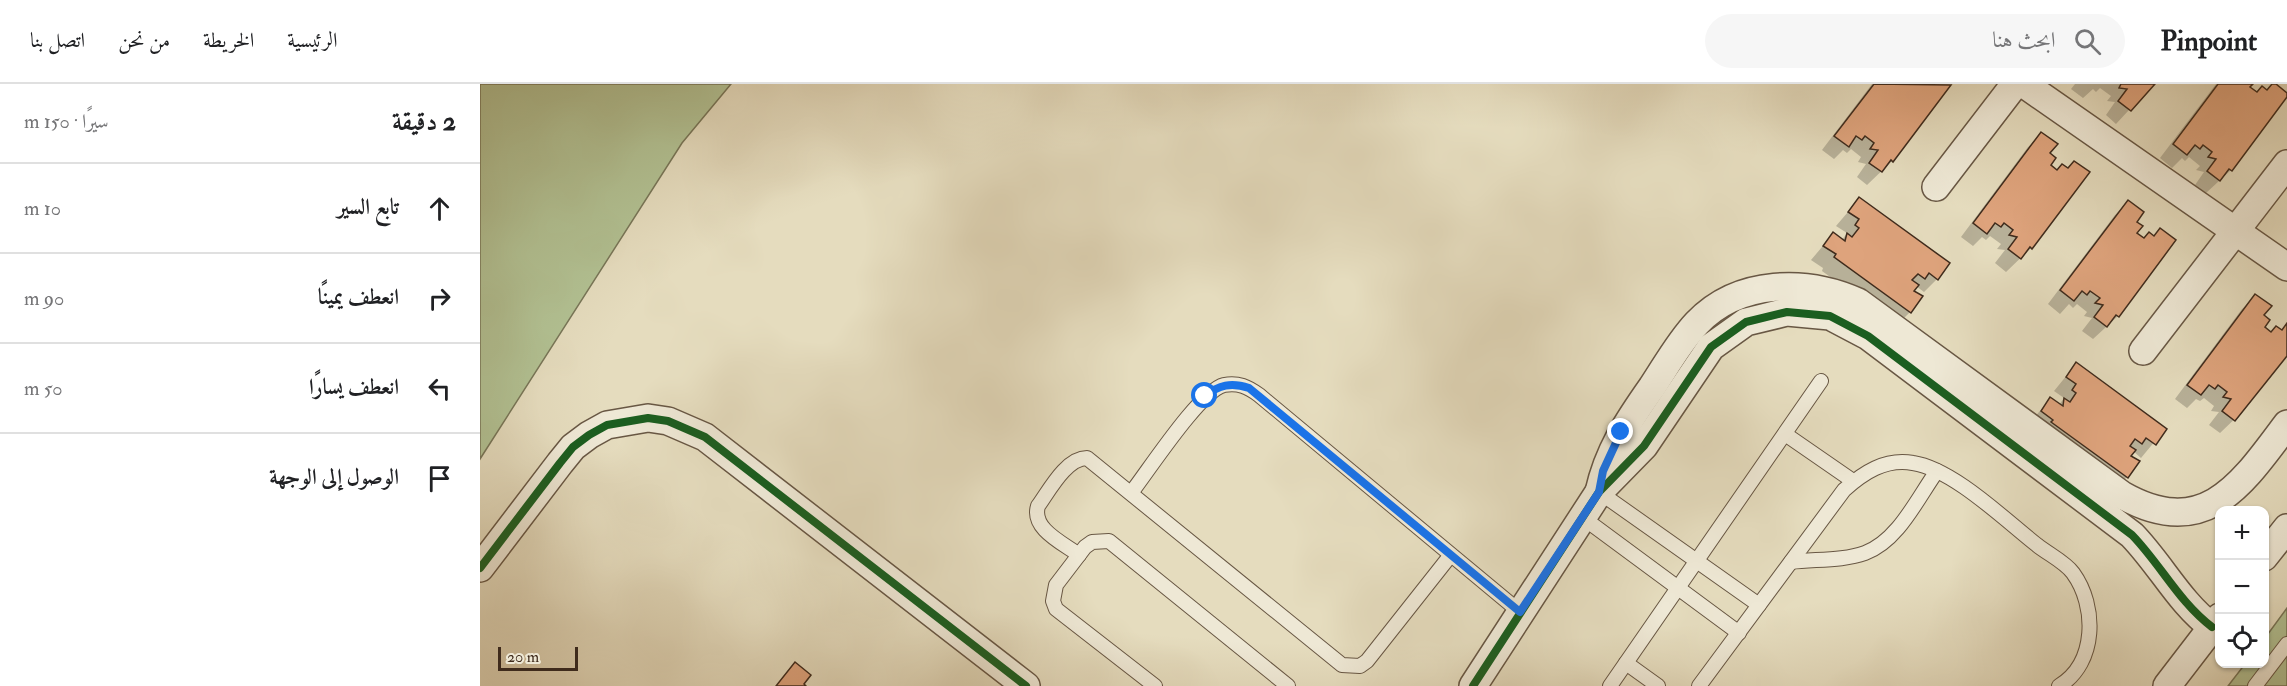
<!DOCTYPE html>
<html lang="ar">
<head>
<meta charset="utf-8">
<style>
	:root { --surface:#fff; --page:#f6f6f6; --text:#202124; --muted:#757577; --line:#e0e0e0 }
	body { margin:0; font-family:"IM FELL Double Pica",Amiri,serif; background:var(--page); color:var(--text); direction:rtl }
	.controls { position:absolute; right:18px; bottom:18px; display:grid; overflow:hidden; border-radius:12px; box-shadow:0 2px 4px #0004 }
	.controls button { width:54px; height:54px; display:grid; place-items:center; padding:0; border:0; border-bottom:2px solid var(--line); background:var(--surface); color:var(--text); font:30px sans-serif }
	.scale { position:absolute; left:18px; bottom:15px; width:80px; box-sizing:border-box; padding-left:6px; border:3px solid #3f2b1c; border-top:0; font-size:16px; line-height:21px; white-space:nowrap; color:#3f2b1c; -webkit-text-stroke:4px #eee8d5; paint-order:stroke }
	.stop { position:absolute; width:18px; height:18px; margin:-14px; border:4px solid #1a73e8; border-radius:50%; background:#fff }
	.stop.end { background:#1a73e8; border-color:#fff; box-shadow:0 2px 6px #0008 }
	.list { margin:0; padding:0; list-style:none }
	h2 { display:flex; justify-content:space-between; align-items:center; height:78px; margin:0; padding:0 24px; font-size:26px }
	h2 small { font-size:20px; font-weight:400; color:var(--muted) }
	.list li { display:grid; grid-template-columns:39px 1fr auto; gap:18px; align-items:center; box-sizing:border-box; height:90px; padding:0 24px; border-top:2px solid var(--line) }
	.list b { display:block; font-size:22px; white-space:nowrap }
	.list em { font-size:20px; font-style:normal; color:var(--muted) }
	.icon { flex:none; width:33px; height:33px; fill:none; stroke:currentColor; stroke-width:2; stroke-linecap:round; stroke-linejoin:round }
	.map { position:relative; flex:none; width:1807px; height:602px; overflow:hidden; direction:ltr }
	header { display:flex; align-items:center; gap:36px; box-sizing:border-box; height:84px; padding:0 30px; background:var(--surface); border-bottom:2px solid var(--line) }
	header strong { font-size:28px }
	nav { display:flex; gap:33px; margin-inline-start:auto; font-size:21px }
	.search { width:420px; height:54px; background:var(--page); display:flex; align-items:center; gap:15px; box-sizing:border-box; padding:0 21px; border-radius:33px; color:var(--muted); font-size:22px }
	main { display:flex }
	aside { flex:1; background:var(--surface) }
	.map>svg:first-child { display:block }
</style>
</head>
<body>
<header>
<strong>Pinpoint</strong>
<div class="search"><svg class="icon" aria-label="search" viewBox="0 0 24 24"><circle cx="10" cy="10" r="6"/><path d="M15 15l6 6"/></svg>ابحث هنا</div>
<nav><a>الرئيسية</a><a>الخريطة</a><a>من نحن</a><a>اتصل بنا</a></nav>
</header>
<main>
<div class="map">
<svg width="1807" height="602" viewBox="0 0 1807 602">
	<rect width="100%" height="100%" fill="#e5dcbe"/>
	<filter id="stains"><feTurbulence type="fractalNoise" baseFrequency=".00333" numOctaves="4"/><feColorMatrix values="0 0 0 0 .2 0 0 0 0 .09 0 0 0 0 .02 0 0 0 .5 -.17"/></filter>
	<radialGradient id="worn" r=".72"><stop offset=".6" stop-color="#630" stop-opacity="0"/><stop offset="1" stop-color="#630" stop-opacity=".3"/></radialGradient>
	<g fill="#b2c193" stroke="#787658" stroke-width="1.5">
		<path d="M 0,0 L 251,0 L 202,59 L 0,375 Z"/>
		<path d="M 1807,524 L 1807,602 L 1748,602 L 1765,580 L 1784,580 L 1785,554 Z"/>
	</g>
	<g fill="#0003">
		<path d="M 1392,0 L 1469,2 L 1412,77 L 1387,101 L 1377,93 L 1386,80 L 1378,78 L 1381,73 L 1371,65 L 1367,69 L 1363,66 L 1354,75 L 1342,66 Z"/>
		<path d="M 1595,0 L 1673,0 L 1636,40 L 1626,31 L 1635,18 L 1627,17 L 1631,12 L 1620,4 L 1616,8 L 1613,5 L 1603,14 L 1591,5 Z"/>
		<path d="M 1736,0 L 1771,0 L 1751,86 L 1726,109 L 1715,101 L 1724,88 L 1716,86 L 1720,82 L 1709,73 L 1705,77 L 1702,74 L 1692,84 L 1680,74 Z"/>
		<path d="M 1562,50 L 1568,70 L 1569,81 L 1551,164 L 1526,188 L 1515,179 L 1525,166 L 1517,165 L 1521,160 L 1510,152 L 1506,156 L 1502,153 L 1493,162 L 1481,153 L 1548,63 Z"/>
		<path d="M 1379,115 L 1457,195 L 1444,208 L 1436,202 L 1432,207 L 1430,228 L 1417,241 L 1342,187 L 1343,184 L 1331,176 L 1353,150 L 1362,156 L 1367,149 L 1356,142 Z"/>
		<path d="M 1648,118 L 1655,138 L 1655,149 L 1638,232 L 1613,255 L 1602,247 L 1612,234 L 1604,232 L 1607,228 L 1597,220 L 1593,224 L 1589,220 L 1580,230 L 1568,220 L 1635,131 Z"/>
		<path d="M 1776,212 L 1782,232 L 1783,243 L 1791,249 L 1801,248 L 1807,241 L 1807,270 L 1765,325 L 1740,349 L 1729,341 L 1739,328 L 1731,327 L 1734,322 L 1724,314 L 1720,317 L 1716,315 L 1707,324 L 1695,315 L 1762,225 Z"/>
		<path d="M 1596,280 L 1685,345 L 1661,374 L 1653,367 L 1649,372 L 1647,393 L 1634,406 L 1548,341 L 1570,315 L 1579,321 L 1584,314 L 1574,307 Z"/>
	</g>
	<g fill="#dea37c" stroke="#3f2b1c" stroke-width="1.5">
		<path d="M 1394,0 L 1471,1 L 1413,78 L 1411,76 L 1402,88 L 1389,79 L 1398,66 L 1390,65 L 1394,59 L 1385,52 L 1382,56 L 1376,52 L 1369,63 L 1354,52 Z"/>
		<path d="M 1641,0 L 1675,0 L 1651,27 L 1638,17 L 1647,5 L 1639,4 Z"/>
		<path d="M 1738,0 L 1773,0 L 1770,3 L 1777,8 L 1782,2 L 1787,6 L 1792,0 L 1796,0 L 1807,9 L 1807,13 L 1752,87 L 1749,85 L 1740,97 L 1727,87 L 1736,75 L 1728,73 L 1732,68 L 1723,61 L 1720,65 L 1715,61 L 1707,71 L 1693,60 Z"/>
		<path d="M 1561,48 L 1578,60 L 1570,69 L 1576,74 L 1571,81 L 1577,86 L 1582,80 L 1588,84 L 1594,77 L 1610,88 L 1552,165 L 1550,163 L 1541,175 L 1528,165 L 1537,153 L 1529,151 L 1533,146 L 1524,139 L 1521,143 L 1515,139 L 1507,150 L 1493,139 Z"/>
		<path d="M 1379,113 L 1470,179 L 1458,196 L 1449,189 L 1445,195 L 1438,190 L 1432,196 L 1439,201 L 1434,207 L 1443,212 L 1431,229 L 1354,173 L 1356,170 L 1343,162 L 1353,148 L 1365,157 L 1367,149 L 1372,153 L 1379,144 L 1375,141 L 1379,135 L 1368,128 Z"/>
		<path d="M 1648,116 L 1664,128 L 1657,138 L 1663,142 L 1657,149 L 1664,154 L 1669,148 L 1674,152 L 1680,144 L 1696,156 L 1639,233 L 1636,231 L 1627,243 L 1614,233 L 1623,221 L 1615,219 L 1620,214 L 1610,207 L 1607,211 L 1602,207 L 1594,217 L 1580,206 Z"/>
		<path d="M 1775,210 L 1792,222 L 1784,231 L 1790,236 L 1785,243 L 1791,248 L 1796,242 L 1802,246 L 1807,239 L 1807,272 L 1755,337 L 1742,327 L 1751,315 L 1743,313 L 1747,308 L 1738,301 L 1735,305 L 1729,301 L 1721,311 L 1707,301 Z"/>
		<path d="M 1596,278 L 1687,345 L 1676,361 L 1666,354 L 1662,360 L 1655,355 L 1650,362 L 1656,366 L 1651,372 L 1660,377 L 1648,394 L 1571,338 L 1573,336 L 1561,327 L 1570,313 L 1583,322 L 1584,314 L 1590,318 L 1596,309 L 1592,306 L 1596,300 L 1586,293 Z"/>
		<path d="M 315,578 L 331,591 L 324,600 L 326,602 L 296,602 Z"/>
	</g>
	<g fill="none" stroke-linecap="round" stroke-linejoin="round">
		<defs>
			<g id="service">
				<path d="M 1305,350 L 1373,397"/>
				<path d="M 1119,408 L 1279,521"/>
				<path d="M 651,409 C 669,386 720,307 744,301 C 758,298 768,303 779,311 L 1040,528"/>
				<path d="M 1102,433 L 1259,549"/>
				<path d="M 599,471 C 583,459 551,445 558,422 C 569,407 586,374 607,374 L 862,581 L 880,582 L 887,577 L 970,472"/>
				<path d="M 1311,478 C 1334,475 1363,477 1385,469 C 1418,457 1437,415 1457,387"/>
				<path d="M 1146,579 L 1178,602"/>
				<path d="M 675,602 L 576,525 L 573,517 L 576,501 L 605,463 L 612,458 L 629,457 L 808,602"/>
				<path d="M 1130,602 L 1341,297"/>
				<path d="M 1219,602 L 1364,406 C 1383,389 1405,374 1433,379 C 1473,385 1525,436 1557,461 C 1568,470 1585,478 1593,489 C 1617,522 1617,579 1579,602"/>
				<path d="M 1775,602 L 1807,560"/>
			</g>
			<g id="minor">
				<path d="M 1544,0 L 1807,183"/>
				<path d="M 1456,103 L 1535,0"/>
				<path d="M 1663,267 L 1807,80"/>
				<path d="M 1119,408 C 1128,367 1148,337 1172,303 C 1186,282 1199,258 1217,239 C 1259,195 1327,195 1378,218 L 1642,411 C 1725,458 1762,400 1807,340"/>
				<path d="M 1784,473 L 1807,444"/>
				<path d="M 0,484 L 80,379 L 93,363 L 109,351 L 127,341 L 168,334 L 188,337 L 225,353 L 546,602"/>
				<path d="M 993,602 L 1119,408 L 1164,362 L 1231,263 L 1266,238 L 1307,228 L 1350,232 L 1388,252 L 1652,451 C 1681,481 1699,518 1732,543"/>
				<path d="M 1687,602 L 1740,533"/>
			</g>
		</defs>
		<use href="#service" stroke="#685744" stroke-width="16"/>
		<use href="#minor" stroke="#685744" stroke-width="30"/>
		<use href="#service" stroke="#eee8d5" stroke-width="14"/>
		<use href="#minor" stroke="#eee8d5" stroke-width="27"/>
		<defs>
			<g id="cycleway">
				<path d="M 0,484 L 80,379 L 93,363 L 109,351 L 127,341 L 168,334 L 188,337 L 225,353 L 546,602"/>
				<path d="M 993,602 L 1119,408 L 1164,362 L 1231,263 L 1266,238 L 1307,228 L 1350,232 L 1388,252 L 1652,451 C 1681,481 1699,518 1732,543"/>
			</g>
		</defs>
		<use href="#cycleway" stroke="#eee8d5" stroke-width="11"/>
		<use href="#cycleway" stroke="#1b5e20" stroke-width="8"/>
	</g>
	<g fill="none" stroke-linecap="round" stroke-linejoin="round">
		<path stroke="#1a73e8" stroke-width="8" d="M 725,312 C 739,301 751,298 769,304 L 1040,528 L 1119,408 L 1123,387 L 1141,348"/>
	</g>
	<rect width="100%" height="100%" filter="url(#stains)"/>
	<rect width="100%" height="100%" fill="url(#worn)"/>
</svg>
<div class="controls">
<button>+</button>
<button>−</button>
<button><svg class="icon" aria-label="locate" viewBox="0 0 24 24"><circle cx="12" cy="12" r="6"/><path d="M12 2v4M12 18v4M2 12h4M18 12h4"/></svg></button>
</div>
<div class="scale">20 m</div>
<div class="stop" style="left:725px;top:312px"></div>
<div class="stop end" style="left:1141px;top:348px"></div>
</div>
<aside>
<h2>2 دقيقة<small>سيرًا · 150 m</small></h2>
<ul class="list">
<li><svg class="icon" aria-label="ahead" viewBox="0 0 24 24"><path d="M12 20V5M6 11l6-6 6 6"/></svg><div><b>تابع السير</b></div><em>10 m</em></li>
<li><svg class="icon" aria-label="right" viewBox="0 0 24 24"><path d="M7 20v-9h11M14 6l5 5-5 5"/></svg><div><b>انعطف يمينًا</b></div><em>90 m</em></li>
<li><svg class="icon" aria-label="left" viewBox="0 0 24 24"><path d="M17 20v-9H6M10 6l-5 5 5 5"/></svg><div><b>انعطف يسارًا</b></div><em>50 m</em></li>
<li><svg class="icon" aria-label="arrive" viewBox="0 0 24 24"><path d="M6 21V4h12l-3 4 3 4H6"/></svg><div><b>الوصول إلى الوجهة</b></div></li>
</ul>
</aside>
</main>
</body>
</html>
